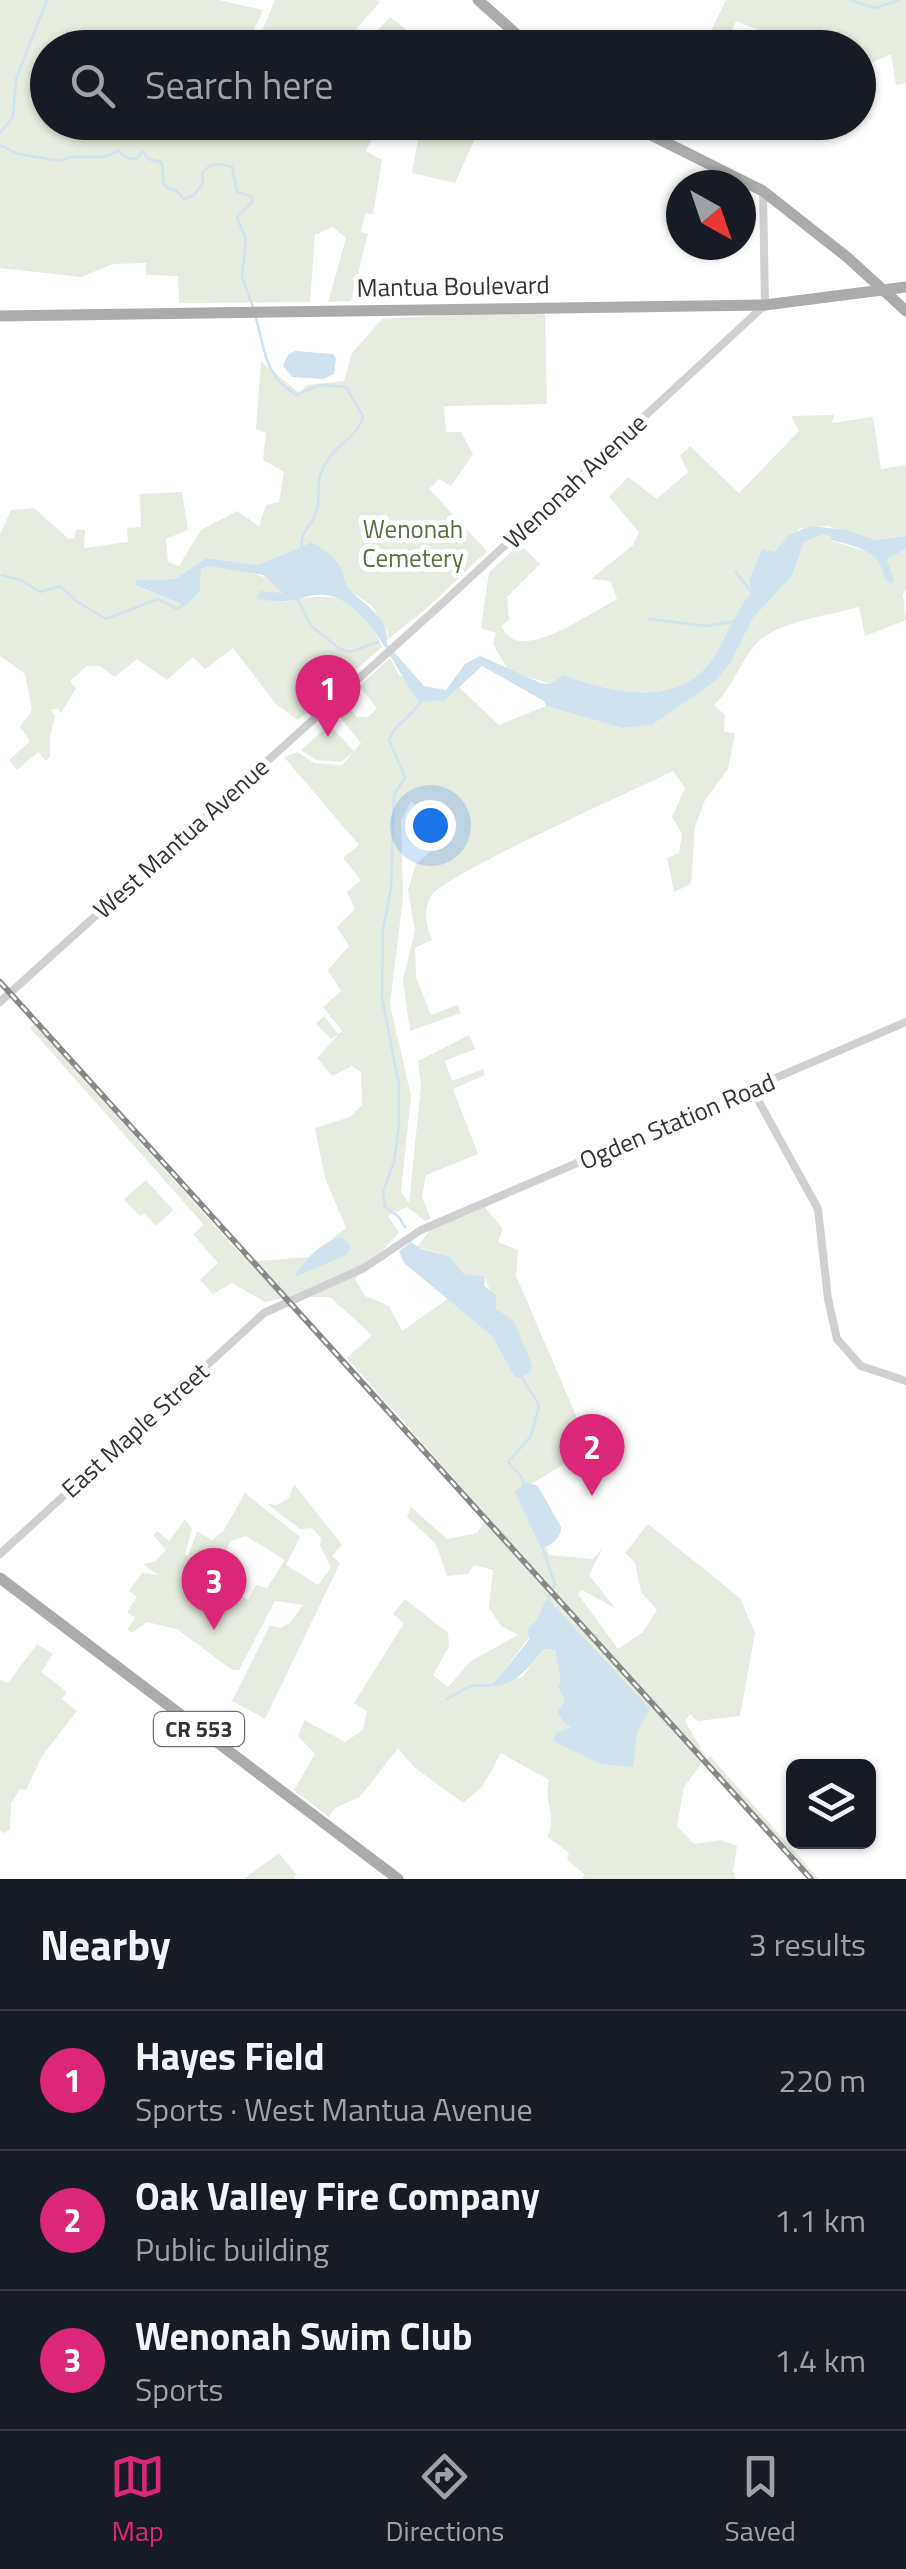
<!DOCTYPE html>
<html lang="en">
<head>
<meta charset="utf-8">
<style>
	:root { --surface:#171b24; --page:#20242c; --text:#f1f3f6; --muted:#9ea1a6; --line:#363941; --accent:#db2777 }
	body { margin:0; font-family:"Titillium Web",sans-serif; background:var(--page); color:var(--text) }
	.controls { position:absolute; right:30px; bottom:30px; display:grid; overflow:hidden; border-radius:15px; box-shadow:0 2px 8px #0004 }
	.controls button { width:90px; height:90px; display:grid; place-items:center; padding:0; border:0; border-bottom:2px solid var(--line); background:var(--surface); color:var(--text); font:50px sans-serif }
	.compass { position:absolute; left:666px; top:170px; width:90px; height:90px; border-radius:50%; background:var(--surface); box-shadow:0 2px 8px #0004; rotate:140deg }
	.you { position:absolute; left:430px; top:825px; width:35px; height:35px; margin:-25px; border:8px solid #fff; border-radius:50%; background:#1a73e8; box-shadow:0 0 0 15px #1a73e833 }
	.badge { display:grid; place-items:center; width:65px; height:65px; border-radius:50%; background:var(--accent); color:#fff; font-size:32px; font-weight:700 }
	.pin { position:absolute; translate:-50% -82px; filter:drop-shadow(0 2px 5px #0008) }
	.pin::after { content:''; position:absolute; top:52px; width:35px; height:30px; background:inherit; clip-path:polygon(0 0,100% 0,50% 100%) }
	.list { margin:0; padding:0; list-style:none }
	h2 { display:flex; justify-content:space-between; align-items:center; height:130px; margin:0; padding:0 40px; font-size:42px }
	h2 small { font-size:32px; font-weight:400; color:var(--muted) }
	.list li { display:grid; grid-template-columns:65px 1fr auto; gap:30px; align-items:center; box-sizing:border-box; height:140px; padding:0 40px; border-top:2px solid var(--line) }
	.list b { display:block; font-size:38px; white-space:nowrap }
	.list p { margin:0; font-size:32px; white-space:nowrap; color:var(--muted) }
	.list em { font-size:32px; font-style:normal; color:var(--muted) }
	.icon { flex:none; width:55px; height:55px; fill:none; stroke:currentColor; stroke-width:2; stroke-linecap:round; stroke-linejoin:round }
	.map { position:relative; flex:none; width:906px; height:1879px; overflow:hidden }
	.search { position:absolute; background:var(--surface); box-shadow:0 2px 8px #0004; left:30px; right:30px; top:30px; height:110px; display:flex; align-items:center; gap:25px; box-sizing:border-box; padding:0 35px; border-radius:55px; color:var(--muted); font-size:38px }
	.sheet { height:550px; background:var(--surface) }
	nav { display:flex; justify-content:space-around; align-items:center; box-sizing:border-box; height:140px; border-top:2px solid var(--line); background:var(--surface); font-size:28px; color:var(--muted) }
	nav a { display:grid; justify-items:center; gap:5px }
	nav .on { color:var(--accent) }
	.map>svg:first-child { display:block }
</style>
</head>
<body>
<div class="map">
<svg width="906" height="1879" viewBox="0 0 906 1879">
	<rect width="100%" height="100%" fill="#fff"/>
	<g fill="#e6ecdf" fill-rule="evenodd">
		<path d="M 0,0 L 219,0 L 263,10 L 246,47 L 48,48 L 48,122 L 380,123 L 366,151 L 382,160 L 373,214 L 365,213 L 361,232 L 368,234 L 351,301 L 328,302 L 346,238 L 333,227 L 315,235 L 310,302 L 179,303 L 178,276 L 146,275 L 146,263 L 113,264 L 81,277 L 0,268 Z"/>
		<path d="M 275,0 L 376,0 L 380,2 L 350,36 L 362,47 L 390,17 L 423,43 L 432,34 L 447,47 L 295,47 L 297,40 L 262,31 Z"/>
		<path d="M 726,0 L 906,0 L 906,83 L 896,85 L 891,54 L 859,68 L 858,48 L 829,47 L 827,41 L 788,47 L 759,47 L 764,32 L 736,21 L 732,30 L 711,31 Z"/>
		<path d="M 395,123 L 482,122 L 482,123 L 455,183 L 412,173 L 419,134 Z"/>
		<path d="M 490,312 L 545,313 L 547,404 L 444,406 L 446,432 L 461,432 L 473,454 L 451,486 L 439,479 L 429,489 L 487,551 L 427,608 L 387,640 L 388,632 L 372,606 L 349,590 L 337,561 L 312,542 L 258,565 L 208,558 L 175,579 L 138,580 L 135,586 L 186,606 L 200,591 L 201,569 L 209,566 C 235,570 278,570 284,602 C 336,591 360,594 382,647 L 298,720 L 276,704 L 233,648 L 205,669 L 193,657 L 167,680 L 137,659 L 115,677 L 100,666 L 87,666 L 70,681 L 76,688 L 61,713 L 57,708 L 51,710 L 55,716 L 50,736 L 50,757 L 46,761 L 38,752 L 17,770 L 9,760 L 30,741 L 20,727 L 32,710 L 25,674 L 0,656 L 0,577 L 4,576 L 0,572 L 0,534 L 11,510 L 34,508 L 69,539 L 74,538 L 77,529 L 85,530 L 84,548 L 128,542 L 127,528 L 141,527 L 140,494 L 182,492 L 188,530 L 166,539 L 168,562 L 179,566 L 201,530 L 237,511 L 259,526 L 266,505 L 279,502 L 284,472 L 263,460 L 266,433 L 256,429 L 261,361 L 299,393 L 307,385 L 344,381 L 352,353 L 382,319 Z"/>
		<path d="M 834,415 L 832,423 L 873,417 L 881,469 L 906,465 L 906,536 L 875,540 L 827,526 L 800,528 L 749,580 L 751,593 C 734,612 726,640 711,661 C 676,709 610,692 564,675 L 550,684 L 508,670 L 493,644 L 496,633 L 481,628 L 489,572 L 520,544 L 540,564 L 507,597 L 509,620 L 501,626 C 506,634 510,640 520,641 C 547,644 593,612 617,599 L 611,581 L 591,579 L 633,545 L 639,532 L 609,497 L 628,477 L 657,499 L 688,472 L 680,456 L 690,446 L 739,493 L 799,431 L 791,416 Z"/>
		<path d="M 825,534 L 831,535 L 832,541 L 872,553 L 891,578 L 887,559 L 906,549 L 906,590 L 903,595 L 906,620 L 865,636 L 859,607 C 833,614 780,622 760,640 C 742,656 735,685 714,705 L 725,715 L 724,732 L 735,733 L 728,769 L 705,800 L 695,827 L 691,884 L 674,892 L 667,858 L 679,853 L 682,834 L 672,817 L 685,788 L 673,771 C 637,789 445,874 431,896 C 422,912 427,925 432,940 L 415,948 L 416,977 L 431,1015 L 457,1005 L 461,1013 L 410,1031 L 403,980 L 415,931 L 408,890 L 416,864 L 445,839 L 444,821 L 439,815 L 430,820 L 411,801 L 401,820 L 403,898 L 390,1004 L 411,1096 L 401,1192 L 409,1203 L 421,1086 L 418,1061 L 469,1035 L 475,1049 L 445,1061 L 452,1081 L 483,1069 L 485,1075 L 453,1089 L 478,1154 L 426,1175 L 422,1197 L 431,1219 L 425,1221 L 407,1207 L 388,1216 L 399,1233 L 355,1279 L 365,1296 L 389,1306 L 402,1331 L 448,1299 L 492,1336 L 514,1376 L 531,1370 L 515,1323 L 496,1309 L 485,1276 L 464,1274 L 449,1256 L 417,1247 L 433,1226 L 483,1205 L 503,1229 L 498,1242 L 518,1250 L 516,1276 L 590,1448 L 528,1486 L 549,1555 L 593,1559 L 603,1547 L 589,1575 L 615,1608 L 582,1590 L 578,1594 L 618,1649 L 643,1632 L 657,1610 L 641,1592 L 635,1562 L 625,1553 L 648,1524 L 740,1598 L 755,1633 L 740,1716 L 698,1721 L 690,1714 L 685,1721 L 706,1757 L 684,1787 L 677,1826 L 694,1844 L 721,1840 L 737,1846 L 733,1871 L 736,1879 L 582,1879 L 585,1875 L 567,1859 L 569,1853 L 548,1837 C 557,1808 543,1805 549,1780 L 501,1753 L 482,1787 L 463,1803 L 414,1767 L 398,1748 L 360,1797 L 335,1808 L 329,1817 L 294,1790 L 315,1754 L 298,1736 L 304,1720 L 345,1742 L 363,1730 L 367,1711 L 354,1703 L 404,1623 L 393,1614 L 405,1599 L 448,1633 L 449,1646 L 433,1675 L 448,1687 L 471,1661 L 518,1635 L 501,1626 L 489,1608 L 493,1570 L 474,1565 L 468,1574 L 447,1576 L 436,1544 L 407,1517 L 411,1507 L 447,1539 L 477,1533 L 488,1517 L 347,1358 L 372,1335 L 330,1297 L 291,1297 L 265,1302 L 232,1283 L 213,1294 L 200,1280 L 218,1263 L 193,1234 L 204,1225 L 30,1028 L 34,1024 L 241,1255 L 259,1261 L 309,1257 L 346,1228 L 325,1178 L 315,1128 L 350,1117 L 362,1105 L 361,1072 L 352,1066 L 332,1076 L 317,1058 L 338,1035 L 331,1039 L 316,1023 L 324,1016 L 338,1034 L 342,1031 L 323,1007 L 341,991 L 328,970 L 349,946 L 337,927 L 355,909 L 347,892 L 361,880 L 343,858 L 359,845 L 284,757 L 298,752 L 314,763 L 342,765 L 361,743 L 334,710 L 343,701 L 357,717 L 368,717 L 377,708 L 359,686 L 390,658 L 399,675 L 445,700 L 459,687 L 499,725 L 546,706 L 622,728 L 652,725 L 713,682 L 730,664 L 753,618 L 792,576 L 804,542 ZM 555,1604 L 601,1764 L 573,1727 L 555,1650 L 544,1649 L 522,1677 L 493,1684 Z"/>
		<path d="M 329,725 L 354,751 L 341,762 L 316,760 L 301,750 Z"/>
		<path d="M 146,1180 L 173,1210 L 156,1226 L 144,1213 L 140,1216 L 124,1199 Z"/>
		<path d="M 294,1484 L 342,1545 L 332,1556 L 340,1563 L 265,1719 L 232,1701 L 270,1625 L 281,1628 L 290,1623 L 303,1605 L 275,1601 L 239,1670 L 232,1670 L 177,1629 L 147,1622 L 132,1633 L 128,1629 L 135,1618 L 127,1612 L 137,1597 L 129,1591 L 142,1573 L 158,1575 L 143,1564 L 156,1561 L 166,1550 L 153,1535 L 157,1531 L 169,1541 L 185,1519 L 192,1529 L 185,1554 L 188,1556 L 197,1531 L 212,1540 L 224,1530 L 245,1493 L 300,1537 L 286,1565 L 318,1585 L 331,1568 L 320,1545 L 321,1538 L 312,1528 L 300,1529 L 267,1504 L 276,1505 L 289,1498 ZM 246,1536 L 285,1560 L 267,1588 L 256,1585 L 248,1600 L 206,1568 L 213,1561 L 220,1561 L 231,1541 Z"/>
		<path d="M 37,1644 L 53,1654 L 41,1672 L 67,1692 L 62,1699 L 77,1711 L 42,1756 L 26,1790 L 20,1789 L 11,1803 L 10,1830 L 3,1833 L 0,1831 L 0,1680 L 8,1683 Z"/>
		<path d="M 710,1756 L 819,1879 L 812,1879 L 706,1760 Z"/>
		<path d="M 279,1853 L 296,1874 L 294,1879 L 244,1879 Z"/>
	</g>
	<g fill="#cfe2ee">
		<path d="M 295,351 L 333,354 L 336,359 L 334,374 L 323,379 L 292,377 L 283,366 L 288,355 Z"/>
		<path d="M 810,526 L 846,530 L 875,540 L 906,536 L 906,549 L 887,559 L 894,582 L 891,584 L 884,577 C 882,550 853,546 831,540 L 831,536 L 825,534 L 804,542 L 792,576 L 753,618 L 730,664 L 714,682 L 652,725 L 622,728 L 546,706 L 544,701 L 482,666 L 445,700 L 419,702 C 394,669 369,600 325,595 C 313,593 300,600 287,601 C 277,602 266,600 256,599 L 260,591 L 282,593 L 263,575 L 209,566 L 201,569 L 200,591 L 186,606 L 134,585 L 138,580 L 175,579 L 207,558 L 258,565 L 312,542 C 320,548 333,555 338,563 C 344,572 344,585 352,592 C 369,609 389,617 387,644 L 424,686 L 446,690 L 465,664 L 480,656 L 541,683 L 550,684 L 564,675 C 610,692 676,709 711,661 C 726,640 734,612 751,593 L 749,580 L 762,549 L 775,552 L 789,535 Z"/>
		<path d="M 342,1237 L 351,1246 L 346,1255 L 294,1277 C 304,1261 323,1240 342,1237 Z"/>
		<path d="M 411,1242 L 421,1249 L 449,1256 L 464,1274 L 485,1276 L 484,1286 L 496,1295 L 496,1309 L 514,1321 L 532,1365 L 531,1371 L 521,1378 L 514,1376 L 492,1336 L 404,1263 L 399,1251 Z"/>
		<path d="M 526,1482 L 538,1486 L 561,1527 C 562,1537 550,1547 541,1548 L 515,1492 Z"/>
		<path d="M 547,1598 L 650,1709 L 637,1732 L 633,1767 L 601,1764 L 553,1741 L 556,1733 L 572,1727 L 563,1722 L 558,1712 L 565,1699 L 558,1687 L 561,1681 L 555,1650 L 544,1649 C 529,1667 516,1686 491,1686 L 529,1640 L 528,1629 L 537,1620 Z"/>
	</g>
	<g fill="none" stroke-linecap="round" stroke-linejoin="round">
		<g stroke="#cfe2ee" stroke-width="2.5">
			<path d="M 850,0 L 875,8 L 899,0"/>
			<path d="M 0,133 L 13,117 L 16,79 L 47,0"/>
			<path d="M 0,145 L 18,154 L 62,161 L 69,157 L 104,157 L 118,151 L 129,159 L 137,158 L 143,151 L 148,159 L 161,162 C 167,176 155,187 176,190 L 184,199 L 194,195 L 203,183 L 202,173 C 211,162 220,163 232,167 L 237,192 L 253,197 L 252,202 L 237,217 L 246,239 L 242,277 L 253,307"/>
			<path d="M 255,315 C 266,350 262,373 296,395 L 320,385 L 346,387 L 363,416 C 357,439 334,445 324,466 C 314,484 322,498 316,513 C 311,528 299,531 302,549"/>
			<path d="M 736,572 L 753,594"/>
			<path d="M 0,575 L 21,580 L 40,592 L 60,586 L 76,601 L 106,619 L 158,599 L 177,609 L 186,603"/>
			<path d="M 298,600 L 311,626 L 340,649 L 350,652 L 378,642"/>
			<path d="M 649,619 L 707,626 L 737,621"/>
			<path d="M 405,1227 L 398,1216 L 385,1207 L 383,1192 L 394,1162 L 399,1126 L 399,1085 L 382,998 L 383,930 L 391,888 L 394,795 L 405,777 L 389,740 C 393,725 415,715 423,698"/>
			<path d="M 521,1376 L 539,1405 L 531,1436 L 508,1462 L 521,1476 L 524,1485"/>
			<path d="M 543,1549 L 555,1584 L 548,1601"/>
			<path d="M 447,1699 L 470,1686 L 494,1685"/>
		</g>
		<g stroke="#d0d0d0" stroke-width="8">
			<path d="M 0,1002 L 447,599 L 765,305 L 763,191"/>
			<path d="M 752,1089 L 818,1209 L 828,1299 L 837,1339 L 861,1366 L 906,1381"/>
			<path d="M 0,1554 L 264,1313 L 364,1268 L 421,1230 L 906,1022"/>
		</g>
		<g stroke="#ababab" stroke-width="11">
			<path d="M 478,0 L 532,48"/>
			<path d="M 625,122 L 763,191 L 847,257 L 906,311"/>
			<path d="M 0,316 L 765,305 L 906,287"/>
			<path d="M 0,1578 L 398,1879"/>
		</g>
		<defs>
			<path id="rail" d="M 0,982 L 811,1879"/>
		</defs>
		<use href="#rail" stroke="#888" stroke-width="6"/>
		<use href="#rail" stroke="#fff" stroke-width="2.5" stroke-dasharray="8" stroke-linecap="butt"/>
	</g>
	<g text-anchor="middle" stroke-width="10" stroke-linejoin="round" paint-order="stroke">
		<rect fill="#fff" stroke="#707070" stroke-width="2.5" x="154" y="1712" width="90" height="34" rx="8"/>
		<g font-size="22" font-weight="bold" fill="#333">
			<text x="199" y="1737">CR 553</text>
		</g>
		<g font-size="25" fill="#333" stroke="#fff">
			<text transform="translate(453 286) rotate(-1)" y="9">Mantua Boulevard</text>
			<text transform="translate(575 481) rotate(-43)" y="9">Wenonah Avenue</text>
			<text transform="translate(181 838) rotate(-42)" y="9">West Mantua Avenue</text>
			<text transform="translate(677 1121) rotate(-23)" y="9">Ogden Station Road</text>
			<text transform="translate(135 1430) rotate(-42)" y="9">East Maple Street</text>
		</g>
		<g font-size="25" fill="#56703f" stroke="#fff">
			<text x="413" y="538">Wenonah<tspan x="413" dy="29">Cemetery</tspan></text>
		</g>
	</g>
</svg>
<div class="controls">
<button><svg class="icon" aria-label="layers" viewBox="0 0 24 24"><path d="M12 4l9 5-9 5-9-5zM3 14l9 5 9-5"/></svg></button>
</div>
<svg class="compass" viewBox="-18 -18 36 36"><path d="M0-13l5 13h-10z" fill="#e53935"/><path d="M0 13l5-13h-10z" fill="#9ea1a6"/></svg>
<div class="you"></div>
<div class="pin badge" style="left:328px;top:737px">1</div>
<div class="pin badge" style="left:592px;top:1496px">2</div>
<div class="pin badge" style="left:214px;top:1630px">3</div>
<div class="search"><svg class="icon" aria-label="search" viewBox="0 0 24 24"><circle cx="10" cy="10" r="6"/><path d="M15 15l6 6"/></svg>Search here</div>
</div>
<section class="sheet">
<h2>Nearby<small>3 results</small></h2>
<ul class="list">
<li><span class="badge">1</span><div><b>Hayes Field</b><p>Sports · West Mantua Avenue</p></div><em>220 m</em></li>
<li><span class="badge">2</span><div><b>Oak Valley Fire Company</b><p>Public building</p></div><em>1.1 km</em></li>
<li><span class="badge">3</span><div><b>Wenonah Swim Club</b><p>Sports</p></div><em>1.4 km</em></li>
</ul>
</section>
<nav>
<a class="on"><svg class="icon" aria-label="map" viewBox="0 0 24 24"><path d="M3 6l6-2 6 2 6-2v14l-6 2-6-2-6 2zM9 4v14M15 6v14"/></svg>Map</a>
<a><svg class="icon" aria-label="directions" viewBox="0 0 24 24"><path d="M12 3l9 9-9 9-9-9zM9 14v-3h6M13 9l2 2-2 2"/></svg>Directions</a>
<a><svg class="icon" aria-label="saved" viewBox="0 0 24 24"><path d="M7 4h10v16l-5-4-5 4z"/></svg>Saved</a>
</nav>
</body>
</html>
